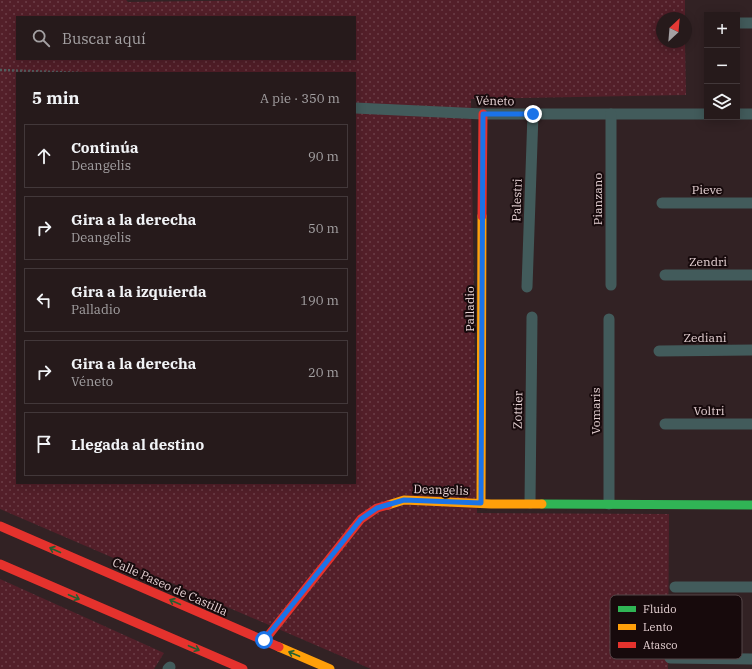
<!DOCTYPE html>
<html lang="es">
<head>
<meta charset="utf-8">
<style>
	:root { --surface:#261a1b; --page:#322728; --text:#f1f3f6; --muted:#a4a1a3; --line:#42383a }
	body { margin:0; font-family:"IBM Plex Serif",serif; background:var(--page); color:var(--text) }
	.controls { position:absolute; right:12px; top:12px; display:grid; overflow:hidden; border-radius:0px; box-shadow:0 2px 10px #0003 }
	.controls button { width:36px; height:36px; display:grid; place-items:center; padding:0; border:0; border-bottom:1px solid var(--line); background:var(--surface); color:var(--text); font:20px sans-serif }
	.compass { position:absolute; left:656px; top:12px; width:36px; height:36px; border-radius:50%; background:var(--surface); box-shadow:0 2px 10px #0003; rotate:26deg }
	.stop { position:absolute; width:12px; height:12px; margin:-9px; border:3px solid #1a73e8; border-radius:50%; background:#fff }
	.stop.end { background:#1a73e8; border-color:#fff; box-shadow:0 1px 4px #0008 }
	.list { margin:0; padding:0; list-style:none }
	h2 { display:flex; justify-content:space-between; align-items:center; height:52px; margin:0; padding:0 16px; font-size:17px }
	h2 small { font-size:13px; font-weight:400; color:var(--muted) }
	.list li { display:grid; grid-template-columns:26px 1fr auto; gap:12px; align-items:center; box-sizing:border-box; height:64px; margin:0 8px 8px; padding:0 8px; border:1px solid var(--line); border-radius:0px }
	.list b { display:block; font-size:15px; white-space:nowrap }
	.list p { margin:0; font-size:13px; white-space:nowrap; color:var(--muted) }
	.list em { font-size:13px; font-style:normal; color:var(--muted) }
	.icon { flex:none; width:22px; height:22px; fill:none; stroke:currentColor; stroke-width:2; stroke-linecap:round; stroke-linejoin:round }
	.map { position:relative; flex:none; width:752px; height:669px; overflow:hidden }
	.search { position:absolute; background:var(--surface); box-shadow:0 2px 10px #0003; left:16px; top:16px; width:340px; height:44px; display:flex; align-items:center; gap:10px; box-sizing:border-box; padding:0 14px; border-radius:0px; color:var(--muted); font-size:15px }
	.panel { position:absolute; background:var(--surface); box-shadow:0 2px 10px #0003; left:16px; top:72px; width:340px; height:412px; border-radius:0px }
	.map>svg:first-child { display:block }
</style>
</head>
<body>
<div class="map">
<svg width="752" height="669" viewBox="0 0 752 669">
	<defs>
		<pattern id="grass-dots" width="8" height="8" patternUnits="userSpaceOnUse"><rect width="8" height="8" fill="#531f29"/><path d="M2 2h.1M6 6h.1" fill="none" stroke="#6c3e47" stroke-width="1.8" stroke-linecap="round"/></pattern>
	</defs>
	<rect width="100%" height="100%" fill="#322224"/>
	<g fill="url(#grass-dots)" fill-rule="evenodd">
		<path d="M 0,0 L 126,0 L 128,2 L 269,0 L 685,0 L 685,18 L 662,18 L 662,42 L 685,42 L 686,95 L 471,99 L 477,513 L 669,514 L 668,669 L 371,669 L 0,509 ZM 17,17 L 355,17 L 355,59 L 17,59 ZM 17,73 L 355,73 L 355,483 L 17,483 Z"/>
		<path d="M 0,579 L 164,653 L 154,669 L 0,669 Z"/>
	</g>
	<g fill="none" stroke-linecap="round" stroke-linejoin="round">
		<path stroke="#525e5f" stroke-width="2.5" stroke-dasharray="2 2" stroke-linecap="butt" d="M 0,70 L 83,73"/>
		<g stroke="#425b5b" stroke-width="11">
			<path d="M 737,23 L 752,23"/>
			<path d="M 355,108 L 483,114 L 707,114"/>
			<path d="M 737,114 L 752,114"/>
			<path d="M 662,203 L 752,203"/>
			<path d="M 665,275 L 752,275"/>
			<path d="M 611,285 L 611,114"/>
			<path d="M 527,287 L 533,114"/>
			<path d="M 659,351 L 752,350"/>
			<path d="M 665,424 L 752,424"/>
			<path d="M 530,503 L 532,317"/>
			<path d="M 609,504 L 609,319"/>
			<path d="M 675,587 L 752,587"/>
			<path d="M 670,658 L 752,659"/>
			<path d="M 168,669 L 170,667"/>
		</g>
		<path stroke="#30b455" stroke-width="9" d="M 542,504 L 752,505"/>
		<g stroke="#ff9f0a" stroke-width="9">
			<path d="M 481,503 L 482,216"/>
			<path d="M 388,505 L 404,500 L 491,504 L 542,504"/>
			<path d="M 279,647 L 330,669"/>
		</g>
		<g stroke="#e5322d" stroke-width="9">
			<path d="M 482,216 L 483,114"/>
			<path d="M 0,526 L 279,647"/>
			<path d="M 0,564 L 243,669"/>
			<path d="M 264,641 L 361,519 L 377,508 L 388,505"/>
		</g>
	</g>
	<defs><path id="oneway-shaft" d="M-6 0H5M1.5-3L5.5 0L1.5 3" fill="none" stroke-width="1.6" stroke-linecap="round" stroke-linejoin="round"/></defs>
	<g stroke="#245f30">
		<use href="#oneway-shaft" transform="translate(55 550) rotate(-156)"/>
		<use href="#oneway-shaft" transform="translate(74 597) rotate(23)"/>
		<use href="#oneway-shaft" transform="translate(175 602) rotate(-156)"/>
		<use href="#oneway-shaft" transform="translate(194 648) rotate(23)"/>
		<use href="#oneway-shaft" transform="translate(294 654) rotate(-157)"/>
	</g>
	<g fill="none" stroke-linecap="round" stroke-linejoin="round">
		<path stroke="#1a73e8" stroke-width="5" d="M 264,640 L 361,519 L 377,508 L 404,500 L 481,503 L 483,114 L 533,114"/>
	</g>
	<g text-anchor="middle" stroke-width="4" stroke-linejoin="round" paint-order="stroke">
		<g font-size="12" fill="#e5d1d3" stroke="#170a0c">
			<text transform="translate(495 101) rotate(1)" y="4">Véneto</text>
			<text x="707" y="194">Pieve</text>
			<text transform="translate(598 199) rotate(-90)" y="4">Pianzano</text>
			<text transform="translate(517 200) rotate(-88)" y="4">Palestri</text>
			<text x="708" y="266">Zendri</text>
			<text transform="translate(470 309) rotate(-90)" y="4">Palladio</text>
			<text x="705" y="342">Zediani</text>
			<text transform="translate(518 410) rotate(-89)" y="4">Zottier</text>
			<text transform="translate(596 411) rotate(-90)" y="4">Vomaris</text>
			<text x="709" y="415">Voltri</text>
			<text transform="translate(441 490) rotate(2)" y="4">Deangelis</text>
			<text transform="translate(170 587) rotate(24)" y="4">Calle Paseo de Castilla</text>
		</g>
	</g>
	<rect x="610" y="595" width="132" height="64" rx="6" fill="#170a0c" stroke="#554648" stroke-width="1"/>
	<rect x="618" y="606" width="18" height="6" fill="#30b455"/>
	<rect x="618" y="624" width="18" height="6" fill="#ff9f0a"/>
	<rect x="618" y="642" width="18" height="6" fill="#e5322d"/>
	<g font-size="11" fill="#e5d1d3">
		<text x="643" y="613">Fluido</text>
		<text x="643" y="631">Lento</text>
		<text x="643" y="649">Atasco</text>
	</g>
</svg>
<div class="controls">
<button>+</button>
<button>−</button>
<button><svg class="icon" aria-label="layers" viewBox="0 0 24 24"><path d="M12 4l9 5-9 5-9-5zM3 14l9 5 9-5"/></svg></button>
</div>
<svg class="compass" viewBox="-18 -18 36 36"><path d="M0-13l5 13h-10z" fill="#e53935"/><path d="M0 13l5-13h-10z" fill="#a4a1a3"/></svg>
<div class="stop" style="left:264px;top:640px"></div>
<div class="stop end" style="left:533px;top:114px"></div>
<div class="search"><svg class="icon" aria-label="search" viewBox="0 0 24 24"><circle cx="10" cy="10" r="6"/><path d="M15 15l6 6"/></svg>Buscar aquí</div>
<section class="panel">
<h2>5 min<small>A pie · 350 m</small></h2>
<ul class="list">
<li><svg class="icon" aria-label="ahead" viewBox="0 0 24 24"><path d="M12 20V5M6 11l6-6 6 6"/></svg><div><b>Continúa</b><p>Deangelis</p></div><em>90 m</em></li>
<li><svg class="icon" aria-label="right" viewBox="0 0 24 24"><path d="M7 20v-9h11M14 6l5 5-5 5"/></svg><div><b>Gira a la derecha</b><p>Deangelis</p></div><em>50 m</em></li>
<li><svg class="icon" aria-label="left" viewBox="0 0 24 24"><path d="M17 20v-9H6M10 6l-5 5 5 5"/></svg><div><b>Gira a la izquierda</b><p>Palladio</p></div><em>190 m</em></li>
<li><svg class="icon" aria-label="right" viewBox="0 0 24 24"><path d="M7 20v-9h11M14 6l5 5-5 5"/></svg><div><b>Gira a la derecha</b><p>Véneto</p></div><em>20 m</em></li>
<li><svg class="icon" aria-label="arrive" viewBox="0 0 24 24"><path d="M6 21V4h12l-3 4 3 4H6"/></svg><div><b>Llegada al destino</b></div></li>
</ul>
</section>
</div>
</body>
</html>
